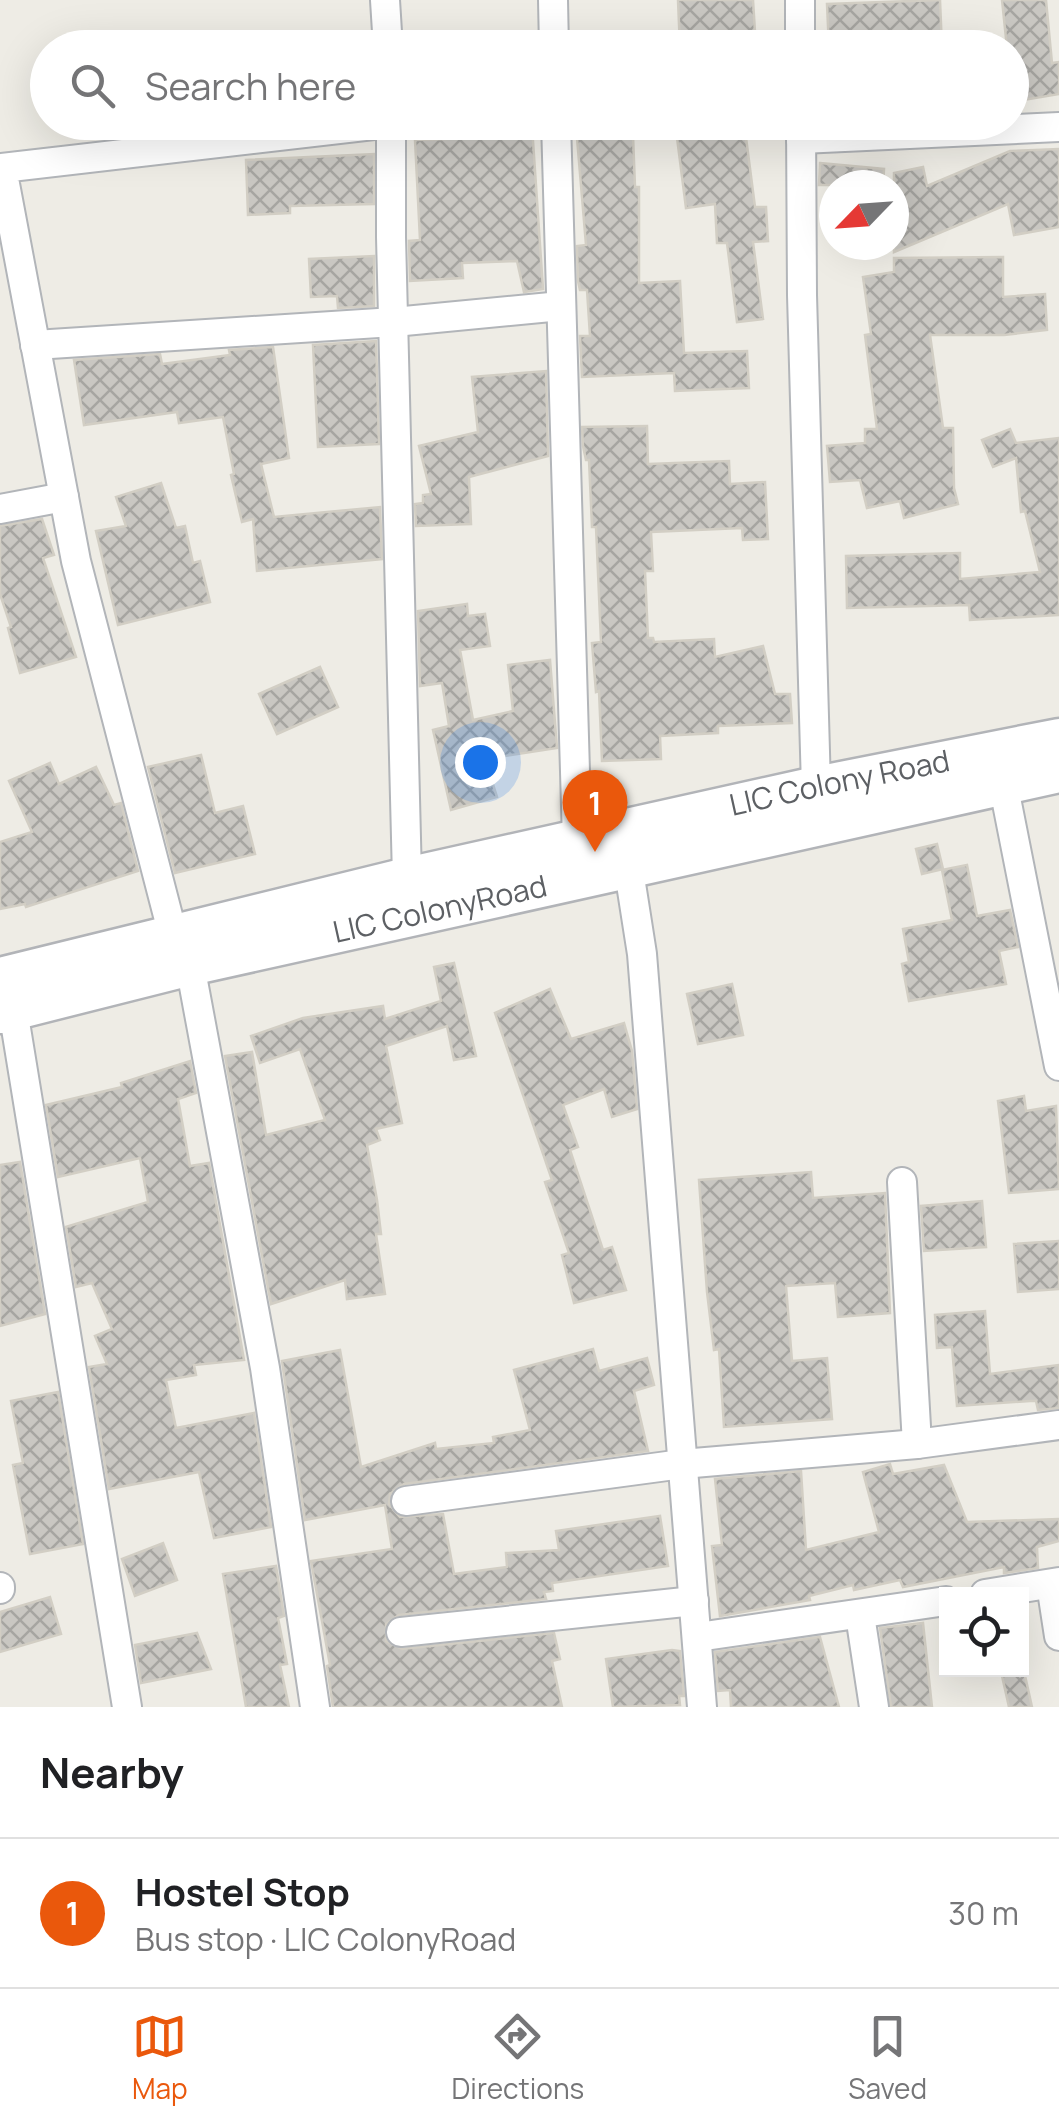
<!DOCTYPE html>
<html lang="en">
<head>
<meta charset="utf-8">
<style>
	:root { --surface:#fff; --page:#f6f6f6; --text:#202124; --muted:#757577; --line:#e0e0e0; --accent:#ea580c }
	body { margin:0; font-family:Manrope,sans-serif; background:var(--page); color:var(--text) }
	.controls { position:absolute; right:30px; bottom:30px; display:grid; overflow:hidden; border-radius:0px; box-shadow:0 10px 40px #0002 }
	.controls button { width:90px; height:90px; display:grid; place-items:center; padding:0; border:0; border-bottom:2px solid var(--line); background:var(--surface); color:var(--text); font:50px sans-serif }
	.compass { position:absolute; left:819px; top:170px; width:90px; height:90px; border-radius:50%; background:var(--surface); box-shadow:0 10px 40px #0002; rotate:245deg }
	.you { position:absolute; left:480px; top:762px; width:35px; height:35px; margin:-25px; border:8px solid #fff; border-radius:50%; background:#1a73e8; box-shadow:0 0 0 15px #1a73e833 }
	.badge { display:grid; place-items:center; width:65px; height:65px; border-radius:50%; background:var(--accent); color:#fff; font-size:32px; font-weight:700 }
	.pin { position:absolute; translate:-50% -82px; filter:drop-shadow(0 2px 5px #0008) }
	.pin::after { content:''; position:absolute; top:52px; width:35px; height:30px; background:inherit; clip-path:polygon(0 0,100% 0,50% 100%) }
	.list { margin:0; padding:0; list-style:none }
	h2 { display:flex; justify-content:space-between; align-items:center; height:130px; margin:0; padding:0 40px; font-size:42px }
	h2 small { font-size:32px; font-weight:400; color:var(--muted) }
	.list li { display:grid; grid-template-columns:65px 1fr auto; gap:30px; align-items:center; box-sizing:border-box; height:150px; padding:0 40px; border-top:2px solid var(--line) }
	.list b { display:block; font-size:38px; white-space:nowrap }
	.list p { margin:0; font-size:32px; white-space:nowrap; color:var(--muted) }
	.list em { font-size:32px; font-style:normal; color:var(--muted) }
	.icon { flex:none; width:55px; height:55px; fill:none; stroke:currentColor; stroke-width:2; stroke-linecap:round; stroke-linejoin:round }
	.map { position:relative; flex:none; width:1059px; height:1707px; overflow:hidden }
	.search { position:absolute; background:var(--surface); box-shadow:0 10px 40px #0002; left:30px; right:30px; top:30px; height:110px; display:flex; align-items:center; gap:25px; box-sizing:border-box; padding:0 35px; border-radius:55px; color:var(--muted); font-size:38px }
	.sheet { height:280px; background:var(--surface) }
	nav { display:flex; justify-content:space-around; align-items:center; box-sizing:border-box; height:140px; border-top:2px solid var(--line); background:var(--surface); font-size:28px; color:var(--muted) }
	nav a { display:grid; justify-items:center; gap:5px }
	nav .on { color:var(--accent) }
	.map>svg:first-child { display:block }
</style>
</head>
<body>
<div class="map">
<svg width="1059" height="1707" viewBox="0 0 1059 1707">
	<defs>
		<pattern id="building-cross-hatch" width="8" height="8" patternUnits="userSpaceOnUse" patternTransform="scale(2.5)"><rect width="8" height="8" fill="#c9c7c2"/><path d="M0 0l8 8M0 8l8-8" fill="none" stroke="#a6a5a1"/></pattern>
	</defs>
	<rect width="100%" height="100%" fill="#eeece5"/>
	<g fill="url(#building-cross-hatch)" stroke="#d2cec4" stroke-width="2.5">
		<path d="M 678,0 L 753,0 L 756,48 L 680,48 Z"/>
		<path d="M 940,0 L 942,48 L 903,48 L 903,45 L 829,48 L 827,4 Z"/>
		<path d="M 1002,0 L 1046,0 L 1052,63 L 1059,62 L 1059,94 L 1012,102 L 1012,48 L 1007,48 Z"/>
		<path d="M 675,122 L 744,122 L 755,207 L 766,207 L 768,241 L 753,242 L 763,319 L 737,322 L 727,243 L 717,243 L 715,204 L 686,208 Z"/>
		<path d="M 532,126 L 543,289 L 524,292 L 517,261 L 462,263 L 463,278 L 410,281 L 409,241 L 420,240 L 415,140 L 446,139 L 455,136 L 461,128 Z"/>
		<path d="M 633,135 L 635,187 L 639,187 L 639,283 L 680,281 L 684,353 L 747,351 L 749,388 L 675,391 L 674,373 L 582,377 L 580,336 L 590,336 L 587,290 L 580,290 L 578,281 L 577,246 L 586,245 L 577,138 Z"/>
		<path d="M 1059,149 L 1059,227 L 1014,235 L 1008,204 L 894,252 L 894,173 L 923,167 L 927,186 L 1010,151 Z"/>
		<path d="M 374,154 L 374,204 L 290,206 L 290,213 L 248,215 L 246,160 Z"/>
		<path d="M 820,163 L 884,169 L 883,185 L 819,185 Z"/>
		<path d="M 374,256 L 374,306 L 338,308 L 337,296 L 311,297 L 309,259 Z"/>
		<path d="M 1003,257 L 1003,297 L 1045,294 L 1047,330 L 1004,335 L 930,335 L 943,428 L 953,428 L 954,488 L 958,504 L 904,518 L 900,501 L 867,508 L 860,480 L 830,482 L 827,446 L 865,443 L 865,429 L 877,429 L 865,335 L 871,334 L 863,277 L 894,272 L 894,258 Z"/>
		<path d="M 376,341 L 379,444 L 318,447 L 313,345 Z"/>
		<path d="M 273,347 L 289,458 L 261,464 L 274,517 L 380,507 L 382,559 L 257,571 L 253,519 L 242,522 L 231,475 L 234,474 L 223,417 L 179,423 L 177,412 L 84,425 L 74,360 L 160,354 L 162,364 L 230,355 L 229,350 Z"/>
		<path d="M 546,371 L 548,456 L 469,477 L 471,524 L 416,526 L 415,504 L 423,503 L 423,495 L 431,494 L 419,446 L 478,432 L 472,377 Z"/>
		<path d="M 647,426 L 648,464 L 729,461 L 730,484 L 765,482 L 768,539 L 743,540 L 742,528 L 651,532 L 653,571 L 645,571 L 648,638 L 653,638 L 654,642 L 714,639 L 715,657 L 763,646 L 775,694 L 790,694 L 792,723 L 718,726 L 718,733 L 660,736 L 661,759 L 602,761 L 599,691 L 596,692 L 592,643 L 601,642 L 596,527 L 592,527 L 589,460 L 586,460 L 583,446 L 582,427 Z"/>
		<path d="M 1010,429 L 1016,443 L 1059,438 L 1059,615 L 970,620 L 969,605 L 847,608 L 846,556 L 960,553 L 960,579 L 1040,572 L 1025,511 L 1021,512 L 1016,458 L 993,467 L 982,440 Z"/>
		<path d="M 161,483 L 176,528 L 185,526 L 193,563 L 200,561 L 210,602 L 118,625 L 96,531 L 126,526 L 116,497 Z"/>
		<path d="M 42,519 L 54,555 L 43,558 L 76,657 L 20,673 L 8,628 L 11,627 L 0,594 L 0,526 Z"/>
		<path d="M 467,604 L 468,616 L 485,614 L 490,646 L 460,650 L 473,720 L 513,711 L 508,665 L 550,660 L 557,748 L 485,759 L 497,797 L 451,810 L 433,730 L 449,726 L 442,683 L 420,686 L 418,611 Z"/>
		<path d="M 320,667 L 338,707 L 277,734 L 259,694 Z"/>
		<path d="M 201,755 L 215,813 L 243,806 L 255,854 L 175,873 L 148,767 Z"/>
		<path d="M 50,763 L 59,784 L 96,767 L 114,805 L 121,803 L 138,871 L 26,907 L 25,904 L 0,909 L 0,842 L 32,832 L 9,781 Z"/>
		<path d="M 937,844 L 943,869 L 922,874 L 916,849 Z"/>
		<path d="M 967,865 L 977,916 L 1010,910 L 1018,947 L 999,951 L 1006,984 L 909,1001 L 902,964 L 909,962 L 903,929 L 952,920 L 942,870 Z"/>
		<path d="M 454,963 L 476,1056 L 454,1060 L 447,1026 L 386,1046 L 402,1123 L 376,1129 L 380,1140 L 367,1145 L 377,1200 L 381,1234 L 376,1234 L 385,1294 L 347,1299 L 345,1280 L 271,1304 L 225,1056 L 252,1052 L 266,1135 L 325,1120 L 300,1049 L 260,1063 L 251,1036 L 303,1018 L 383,1006 L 385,1019 L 441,1001 L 434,967 Z"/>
		<path d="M 732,984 L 743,1035 L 698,1044 L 687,994 Z"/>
		<path d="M 550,989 L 571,1039 L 624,1023 L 632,1051 L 637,1109 L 612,1117 L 604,1089 L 563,1105 L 578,1147 L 570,1150 L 603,1250 L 612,1247 L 626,1290 L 574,1303 L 562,1255 L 569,1253 L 545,1182 L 552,1180 L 495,1013 Z"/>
		<path d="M 190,1061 L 196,1093 L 178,1099 L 190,1166 L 209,1163 L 244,1360 L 194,1365 L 196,1375 L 166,1380 L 176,1428 L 254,1413 L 271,1527 L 214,1538 L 199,1472 L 109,1489 L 89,1367 L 107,1364 L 95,1336 L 112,1329 L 92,1283 L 76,1287 L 66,1227 L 148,1202 L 140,1158 L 58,1177 L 46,1105 L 122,1087 L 121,1083 Z"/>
		<path d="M 1024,1096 L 1026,1111 L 1056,1106 L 1059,1189 L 1009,1193 L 998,1101 Z"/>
		<path d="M 20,1162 L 45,1314 L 0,1326 L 0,1165 Z"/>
		<path d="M 811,1172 L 813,1198 L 885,1193 L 890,1313 L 838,1317 L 835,1283 L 786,1286 L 792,1361 L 827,1358 L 832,1419 L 724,1427 L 719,1349 L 714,1350 L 707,1292 L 699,1180 Z"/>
		<path d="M 982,1201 L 986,1247 L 924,1251 L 921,1206 Z"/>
		<path d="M 1059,1241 L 1059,1289 L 1018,1292 L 1014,1244 Z"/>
		<path d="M 985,1311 L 990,1374 L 1059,1365 L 1059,1408 L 1038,1410 L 1036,1401 L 1030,1401 L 957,1406 L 952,1347 L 937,1348 L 935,1315 Z"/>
		<path d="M 593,1349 L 599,1371 L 647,1358 L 654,1385 L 634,1391 L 648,1451 L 404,1484 L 390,1494 L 389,1504 L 400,1517 L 443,1514 L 454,1574 L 507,1567 L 506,1553 L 559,1550 L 556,1531 L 660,1516 L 668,1566 L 552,1583 L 553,1591 L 544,1592 L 546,1599 L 399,1615 L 386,1624 L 386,1641 L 402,1649 L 554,1633 L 560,1659 L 552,1661 L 562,1707 L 333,1707 L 327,1666 L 330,1665 L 311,1561 L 392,1549 L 385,1505 L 305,1520 L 282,1361 L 340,1350 L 361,1467 L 435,1443 L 436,1449 L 494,1443 L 493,1437 L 530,1430 L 514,1370 Z"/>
		<path d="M 58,1392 L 83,1544 L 30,1554 L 13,1465 L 23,1463 L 11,1401 Z"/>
		<path d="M 890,1464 L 893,1474 L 944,1465 L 967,1522 L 1059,1519 L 1059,1541 L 1037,1547 L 1038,1568 L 1004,1573 L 1004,1567 L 903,1587 L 900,1580 L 854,1590 L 853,1585 L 809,1596 L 810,1600 L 720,1616 L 712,1546 L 722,1545 L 715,1479 L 801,1471 L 806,1550 L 879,1532 L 863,1472 Z"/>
		<path d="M 163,1543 L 177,1580 L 135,1596 L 122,1559 Z"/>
		<path d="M 276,1566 L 284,1616 L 278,1618 L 287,1664 L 280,1665 L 289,1707 L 246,1707 L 223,1574 Z"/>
		<path d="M 50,1597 L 61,1634 L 0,1652 L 0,1612 Z"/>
		<path d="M 923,1623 L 932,1707 L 891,1707 L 880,1628 Z"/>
		<path d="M 197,1633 L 211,1669 L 141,1683 L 135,1645 Z"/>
		<path d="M 820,1637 L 839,1707 L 731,1707 L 730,1690 L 718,1691 L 715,1652 Z"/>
		<path d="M 672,1650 L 680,1651 L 684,1696 L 679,1696 L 680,1705 L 613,1707 L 606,1659 Z"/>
		<path d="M 1024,1671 L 1032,1707 L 1009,1707 L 1002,1676 Z"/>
	</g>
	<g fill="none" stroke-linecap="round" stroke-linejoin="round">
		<defs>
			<g id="minor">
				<path d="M 385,0 L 388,48"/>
				<path d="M 553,0 L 554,48"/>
				<path d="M 800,0 L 800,48"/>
				<path d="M 391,122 L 391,237 L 407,878"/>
				<path d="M 556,122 L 577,840"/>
				<path d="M 801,122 L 802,295 L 816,787"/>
				<path d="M 801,139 L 1059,127"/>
				<path d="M 35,345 L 394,322 L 561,306"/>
				<path d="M 0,509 L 64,497"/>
				<path d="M 1003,783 L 1059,1066"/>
				<path d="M 626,852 L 642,954 L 702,1707"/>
				<path d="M 173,935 L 76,561 L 2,168 L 391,123 L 445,122"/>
				<path d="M 190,965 L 265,1368 L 315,1707"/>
				<path d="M 13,1010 L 127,1707"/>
				<path d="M 902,1182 L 917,1444"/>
				<path d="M 406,1501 L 682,1464 L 917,1444 L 1059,1425"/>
				<path d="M 1051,1584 L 1059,1636"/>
				<path d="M 0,1587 L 0,1589"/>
				<path d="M 985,1594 L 1059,1582"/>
				<path d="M 860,1615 L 874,1707"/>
				<path d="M 401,1632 L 694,1601"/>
				<path d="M 698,1637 L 946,1601"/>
			</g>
			<g id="secondary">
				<path id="s1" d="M 0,978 L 407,878 L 816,787 L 1059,739"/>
				<path id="s2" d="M 0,1013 L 190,965 L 1059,772"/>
			</g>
		</defs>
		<use href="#minor" stroke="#b2b5b9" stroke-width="32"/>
		<use href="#secondary" stroke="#b2b4b8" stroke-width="45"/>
		<use href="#minor" stroke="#fff" stroke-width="28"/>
		<use href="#secondary" stroke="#fff" stroke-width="40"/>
	</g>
	<g text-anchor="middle" stroke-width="8" stroke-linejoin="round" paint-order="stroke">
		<g font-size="30" fill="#5d6064" stroke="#fff">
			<text dy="10" stroke="none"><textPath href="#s1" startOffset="862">LIC Colony Road</textPath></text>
			<text dy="10" stroke="none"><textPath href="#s2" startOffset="452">LIC ColonyRoad</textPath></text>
		</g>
	</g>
</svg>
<div class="controls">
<button><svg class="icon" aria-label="locate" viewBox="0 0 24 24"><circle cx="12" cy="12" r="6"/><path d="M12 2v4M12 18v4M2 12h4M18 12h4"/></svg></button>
</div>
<svg class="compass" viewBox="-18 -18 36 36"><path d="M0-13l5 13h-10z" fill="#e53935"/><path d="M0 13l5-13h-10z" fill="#757577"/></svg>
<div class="you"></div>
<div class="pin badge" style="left:595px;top:852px">1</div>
<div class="search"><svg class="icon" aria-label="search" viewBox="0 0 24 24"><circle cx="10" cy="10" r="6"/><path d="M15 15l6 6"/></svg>Search here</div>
</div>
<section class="sheet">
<h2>Nearby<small></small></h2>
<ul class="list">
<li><span class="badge">1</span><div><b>Hostel Stop</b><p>Bus stop · LIC ColonyRoad</p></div><em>30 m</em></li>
</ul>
</section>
<nav>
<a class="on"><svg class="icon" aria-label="map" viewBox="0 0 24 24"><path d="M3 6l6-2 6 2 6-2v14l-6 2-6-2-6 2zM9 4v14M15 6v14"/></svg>Map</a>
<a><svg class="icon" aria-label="directions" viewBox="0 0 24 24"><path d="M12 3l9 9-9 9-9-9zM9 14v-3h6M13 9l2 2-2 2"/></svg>Directions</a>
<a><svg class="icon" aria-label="saved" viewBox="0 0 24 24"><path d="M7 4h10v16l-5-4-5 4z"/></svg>Saved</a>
</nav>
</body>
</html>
